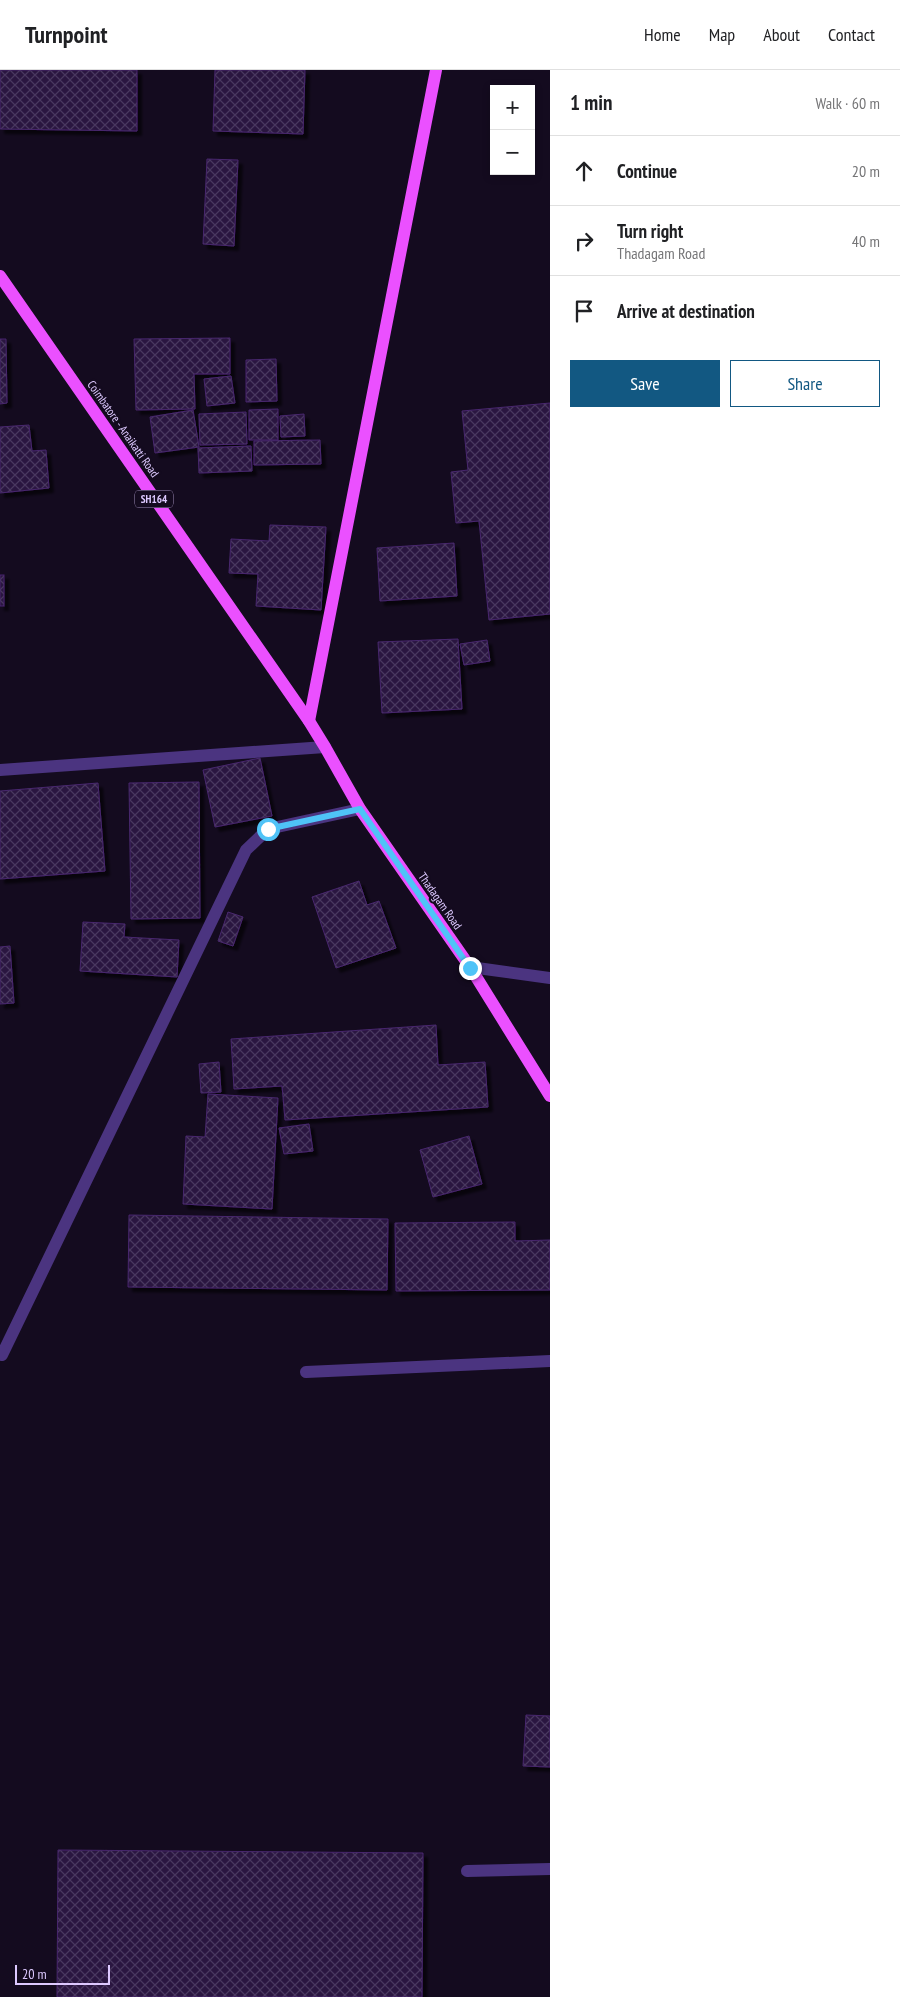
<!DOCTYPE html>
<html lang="en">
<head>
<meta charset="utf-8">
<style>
	:root { --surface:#fff; --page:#f6f6f6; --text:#202124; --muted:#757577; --line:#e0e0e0; --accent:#125882 }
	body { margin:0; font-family:"PT Sans Narrow",sans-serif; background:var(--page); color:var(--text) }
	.controls { position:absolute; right:15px; top:15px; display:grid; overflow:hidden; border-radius:0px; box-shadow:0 2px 8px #0003 }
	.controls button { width:45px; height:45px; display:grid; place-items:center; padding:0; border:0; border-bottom:1px solid var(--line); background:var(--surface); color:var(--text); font:25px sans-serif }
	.scale { position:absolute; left:15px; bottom:12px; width:95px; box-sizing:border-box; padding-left:5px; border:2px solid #ddc9ff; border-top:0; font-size:14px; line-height:18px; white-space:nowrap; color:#ddc9ff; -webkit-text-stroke:4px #140b1f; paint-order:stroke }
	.stop { position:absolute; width:15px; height:15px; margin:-11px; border:4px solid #4fc3f7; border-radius:50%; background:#fff }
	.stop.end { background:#4fc3f7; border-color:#fff; box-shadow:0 1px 5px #0008 }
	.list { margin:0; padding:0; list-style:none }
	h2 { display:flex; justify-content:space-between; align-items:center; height:65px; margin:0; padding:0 20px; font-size:21px }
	h2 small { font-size:16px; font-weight:400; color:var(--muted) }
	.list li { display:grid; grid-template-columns:32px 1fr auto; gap:15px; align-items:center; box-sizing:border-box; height:70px; padding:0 20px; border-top:1px solid var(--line) }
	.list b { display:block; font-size:19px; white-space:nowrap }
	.list p { margin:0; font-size:16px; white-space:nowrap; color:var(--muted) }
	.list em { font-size:16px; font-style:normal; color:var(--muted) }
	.actions { display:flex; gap:10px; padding:15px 20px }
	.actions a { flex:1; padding:11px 0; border:1px solid var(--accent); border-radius:0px; text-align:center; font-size:18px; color:var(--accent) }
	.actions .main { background:var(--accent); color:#fff }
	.icon { flex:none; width:28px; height:28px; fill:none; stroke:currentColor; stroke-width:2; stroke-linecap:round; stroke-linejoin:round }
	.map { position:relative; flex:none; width:550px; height:1927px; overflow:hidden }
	header { display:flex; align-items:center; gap:30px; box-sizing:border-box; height:70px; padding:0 25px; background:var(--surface); border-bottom:1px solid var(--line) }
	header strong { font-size:24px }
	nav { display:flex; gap:28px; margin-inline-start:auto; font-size:18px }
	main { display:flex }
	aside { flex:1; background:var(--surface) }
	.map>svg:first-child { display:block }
</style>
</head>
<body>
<header>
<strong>Turnpoint</strong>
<nav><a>Home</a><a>Map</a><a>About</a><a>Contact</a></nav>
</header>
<main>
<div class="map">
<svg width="550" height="1927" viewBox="0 0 550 1927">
	<defs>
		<pattern id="building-cross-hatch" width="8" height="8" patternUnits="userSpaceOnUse" patternTransform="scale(1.25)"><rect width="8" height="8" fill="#2a1641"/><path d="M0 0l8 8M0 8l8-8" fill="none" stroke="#48375e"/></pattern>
		<filter id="shadow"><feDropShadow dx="4.5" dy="4.5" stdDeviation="1" flood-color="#0009"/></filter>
	</defs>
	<rect width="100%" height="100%" fill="#140b1f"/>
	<g fill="url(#building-cross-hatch)" stroke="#48276e" filter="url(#shadow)">
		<path d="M 0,0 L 137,0 L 137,61 L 0,59 Z"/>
		<path d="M 215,0 L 305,0 L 303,64 L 213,61 Z"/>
		<path d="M 207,89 L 238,90 L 234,176 L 203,174 Z"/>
		<path d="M 230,268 L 230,304 L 194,304 L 195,339 L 136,340 L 134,269 Z"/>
		<path d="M 0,269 L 6,269 L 7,333 L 0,334 Z"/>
		<path d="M 276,289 L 277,331 L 246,332 L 246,290 Z"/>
		<path d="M 231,306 L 235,333 L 207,336 L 204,309 Z"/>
		<path d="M 550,333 L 550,544 L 489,550 L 479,451 L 456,453 L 451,402 L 468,400 L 462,341 Z"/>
		<path d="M 278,339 L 278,370 L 249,370 L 249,340 Z"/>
		<path d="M 193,340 L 199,377 L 155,383 L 150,347 Z"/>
		<path d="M 246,342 L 247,374 L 200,375 L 199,344 Z"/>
		<path d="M 304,344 L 305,366 L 281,367 L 280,346 Z"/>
		<path d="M 29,355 L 32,381 L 46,380 L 49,418 L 0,423 L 0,357 Z"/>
		<path d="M 320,370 L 321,394 L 254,395 L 254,371 Z"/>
		<path d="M 251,376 L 252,401 L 199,403 L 198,378 Z"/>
		<path d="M 270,455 L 326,457 L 321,540 L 256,536 L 258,504 L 229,503 L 231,469 L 269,471 Z"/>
		<path d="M 454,473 L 457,526 L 380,531 L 377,478 Z"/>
		<rect x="0" y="505" width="4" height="31"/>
		<path d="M 458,569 L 462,639 L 382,643 L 378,572 Z"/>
		<path d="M 487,570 L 490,591 L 464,595 L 460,574 Z"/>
		<path d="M 260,688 L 272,746 L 215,757 L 203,700 Z"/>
		<path d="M 199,712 L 200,848 L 131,849 L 129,713 Z"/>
		<path d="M 98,713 L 105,801 L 0,809 L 0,721 Z"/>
		<path d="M 359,811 L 367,835 L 379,831 L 396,878 L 336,898 L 312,827 Z"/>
		<path d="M 228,842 L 243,847 L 233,876 L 218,871 Z"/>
		<path d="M 83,852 L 125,854 L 124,867 L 179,870 L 177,907 L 80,901 Z"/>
		<path d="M 10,876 L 14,933 L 0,934 L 0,877 Z"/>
		<path d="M 436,955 L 438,995 L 485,992 L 488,1037 L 285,1050 L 282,1016 L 234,1019 L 231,969 Z"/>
		<path d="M 219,992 L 221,1022 L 201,1023 L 199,994 Z"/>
		<path d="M 208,1024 L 278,1028 L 272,1139 L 183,1134 L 186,1066 L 205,1067 Z"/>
		<path d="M 309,1054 L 313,1081 L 284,1084 L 279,1058 Z"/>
		<path d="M 469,1066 L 482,1114 L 433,1127 L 420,1080 Z"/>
		<path d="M 129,1145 L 388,1149 L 387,1220 L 128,1217 Z"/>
		<path d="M 515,1152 L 515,1171 L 550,1170 L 550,1220 L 396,1221 L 395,1153 Z"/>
		<path d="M 526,1645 L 550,1646 L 550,1697 L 523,1696 Z"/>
		<path d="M 58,1780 L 423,1783 L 422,1927 L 57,1927 Z"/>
	</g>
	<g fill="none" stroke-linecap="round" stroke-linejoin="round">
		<g stroke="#4b3480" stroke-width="12">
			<path d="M 0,700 L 325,677"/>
			<path d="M 470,897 L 550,908"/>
			<path d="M 2,1285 L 246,780 L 268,759 L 360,739"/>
			<path d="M 306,1302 L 550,1291"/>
			<path d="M 467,1801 L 550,1799"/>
		</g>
		<g stroke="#eb50ff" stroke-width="12">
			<path d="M 0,206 L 309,651 L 325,677 L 360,739 L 470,897 L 550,1026"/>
			<path d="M 309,651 L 436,0"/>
		</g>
	</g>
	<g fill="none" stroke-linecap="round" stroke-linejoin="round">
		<path stroke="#4fc3f7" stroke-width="6" d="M 268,759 L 360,739 L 470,898"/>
	</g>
	<g text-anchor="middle" stroke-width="4.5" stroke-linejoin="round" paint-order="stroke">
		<rect fill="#140b1f" stroke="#a190bc" stroke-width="1" x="135" y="420.5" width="38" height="17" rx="4"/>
		<g font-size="11" font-weight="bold" fill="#ddc9ff">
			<text x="154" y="433">SH164</text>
		</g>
		<g font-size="12" fill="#ddc9ff" stroke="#140b1f">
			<text transform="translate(123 359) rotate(55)" y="4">Coimbatore - Anaikatti Road</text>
			<text transform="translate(440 831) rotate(55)" y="4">Thadagam Road</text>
		</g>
	</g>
</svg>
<div class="controls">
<button>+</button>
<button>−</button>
</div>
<div class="scale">20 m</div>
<div class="stop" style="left:268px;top:759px"></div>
<div class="stop end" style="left:470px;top:898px"></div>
</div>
<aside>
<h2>1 min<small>Walk · 60 m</small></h2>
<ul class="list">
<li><svg class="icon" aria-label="ahead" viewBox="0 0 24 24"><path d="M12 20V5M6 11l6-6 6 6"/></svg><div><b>Continue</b></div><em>20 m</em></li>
<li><svg class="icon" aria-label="right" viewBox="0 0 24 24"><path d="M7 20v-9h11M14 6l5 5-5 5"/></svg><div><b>Turn right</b><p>Thadagam Road</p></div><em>40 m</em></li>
<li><svg class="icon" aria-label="arrive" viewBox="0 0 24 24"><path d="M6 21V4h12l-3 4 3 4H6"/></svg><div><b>Arrive at destination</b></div></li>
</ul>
<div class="actions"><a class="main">Save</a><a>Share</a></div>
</aside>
</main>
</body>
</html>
